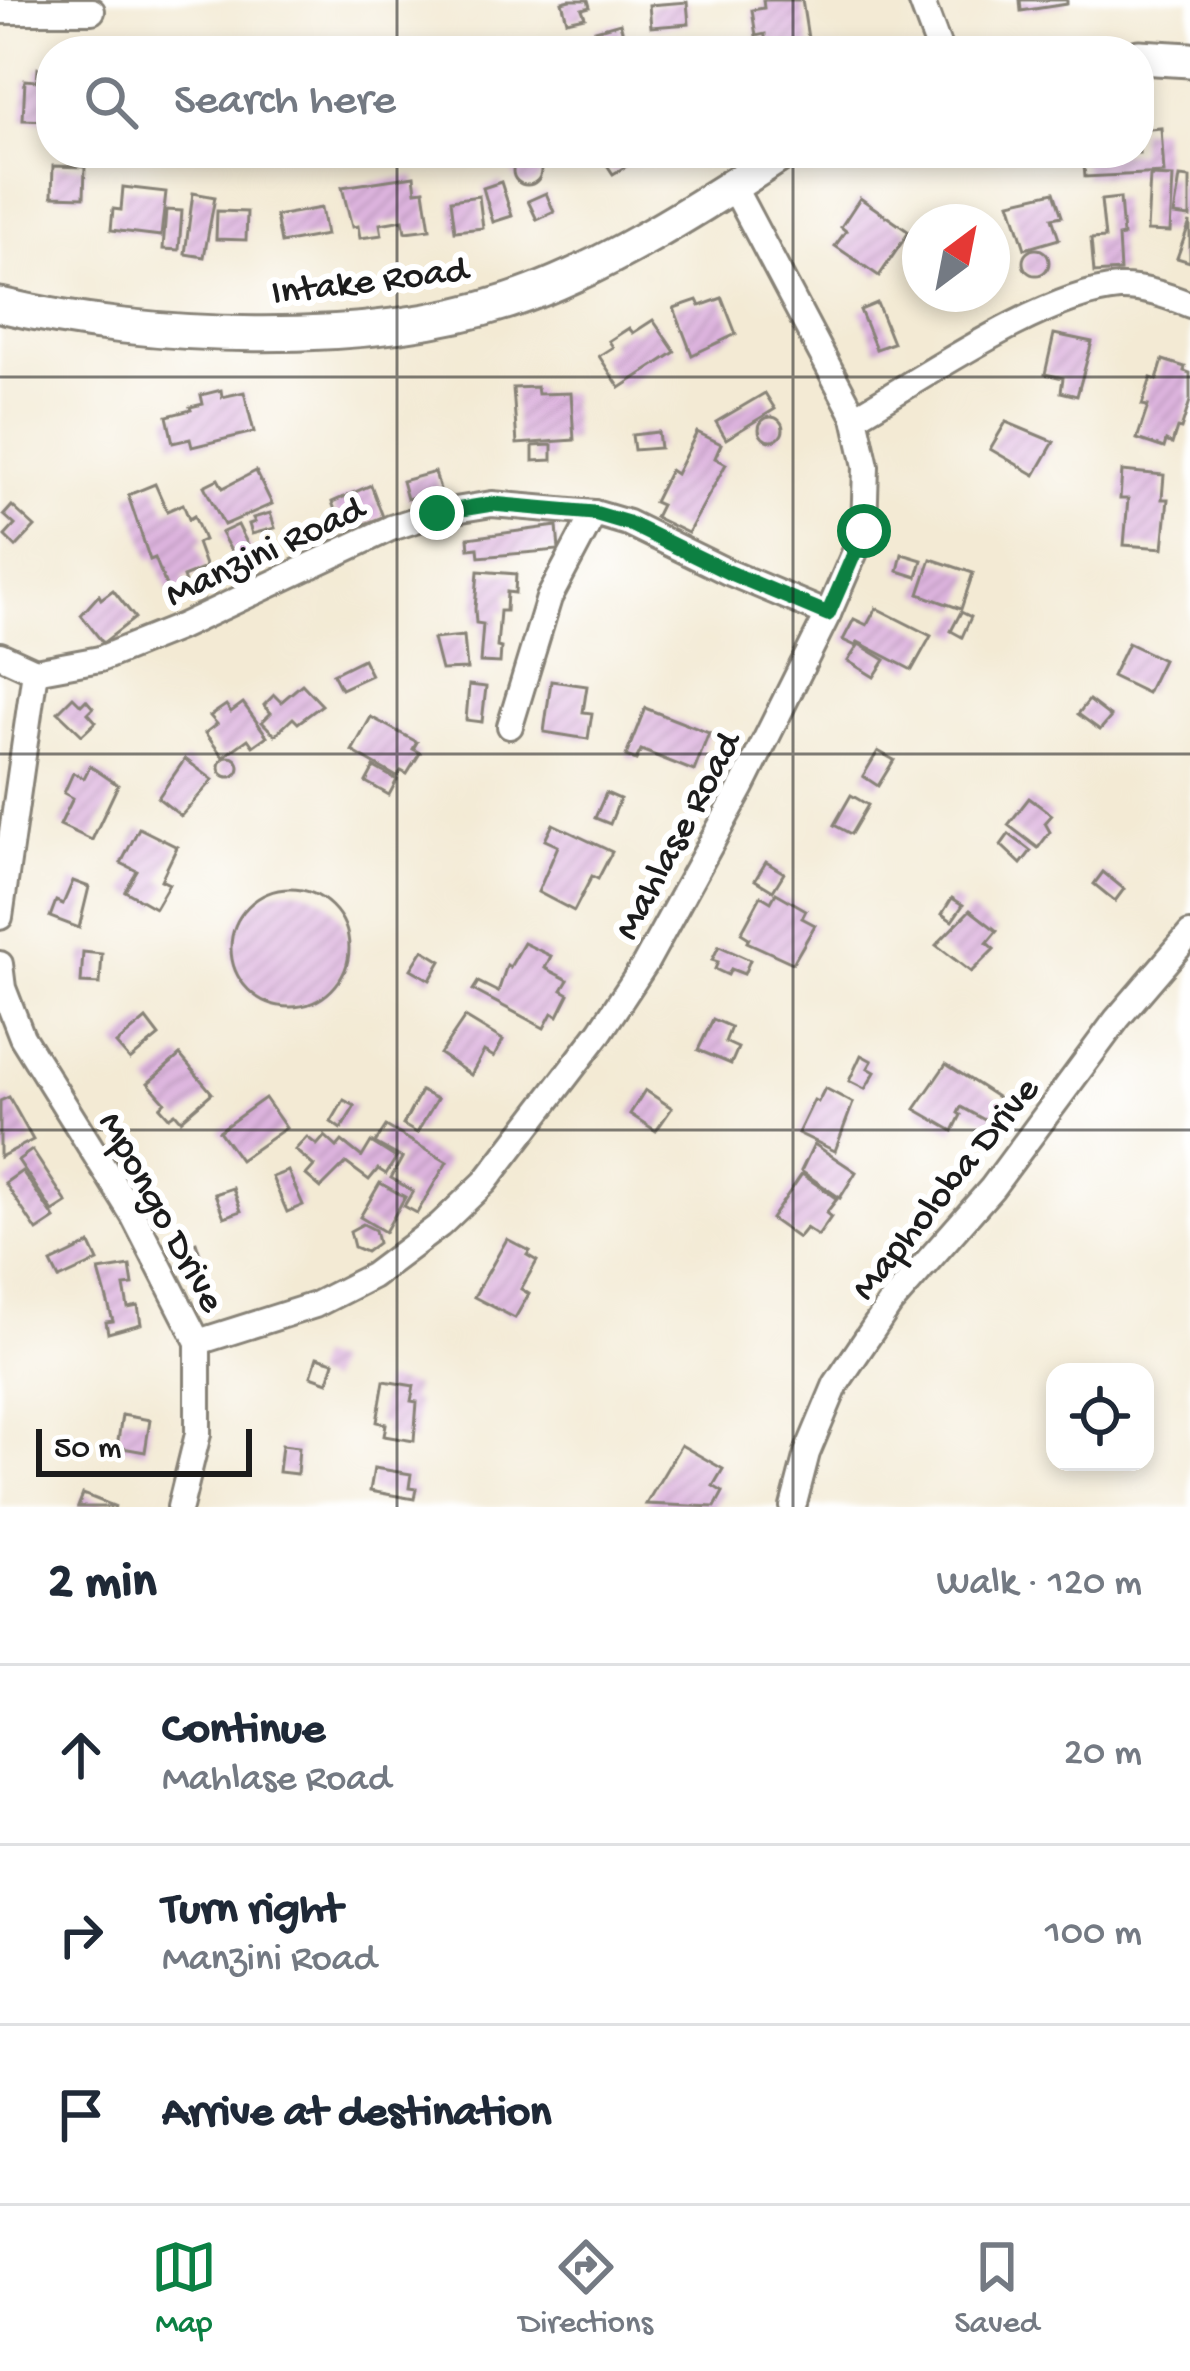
<!DOCTYPE html>
<html lang="en">
<head>
<meta charset="utf-8">
<style>
	:root { --surface:#fff; --page:#f2f2f3; --text:#1f2937; --muted:#747a83; --line:#e0e1e3; --accent:#0b8043 }
	body { margin:0; font-family:"Gochi Hand",sans-serif; background:var(--page); color:var(--text) }
	.controls { position:absolute; right:36px; bottom:36px; display:grid; overflow:hidden; border-radius:24px; box-shadow:0 6px 18px #0003 }
	.controls button { width:108px; height:108px; display:grid; place-items:center; padding:0; border:0; border-bottom:3px solid var(--line); background:var(--surface); color:var(--text); font:60px sans-serif }
	.compass { position:absolute; left:902px; top:204px; width:108px; height:108px; border-radius:50%; background:var(--surface); box-shadow:0 6px 18px #0003; rotate:32deg }
	.scale { position:absolute; left:36px; bottom:30px; width:216px; box-sizing:border-box; padding-left:12px; border:6px solid #1c1c1c; border-top:0; font-size:33px; line-height:42px; white-space:nowrap; color:#1c1c1c; -webkit-text-stroke:9px #fff; paint-order:stroke }
	.stop { position:absolute; width:36px; height:36px; margin:-27px; border:9px solid #0b8043; border-radius:50%; background:#fff }
	.stop.end { background:#0b8043; border-color:#fff; box-shadow:0 3px 12px #0008 }
	.list { margin:0; padding:0; list-style:none }
	h2 { display:flex; justify-content:space-between; align-items:center; height:156px; margin:0; padding:0 48px; font-size:51px }
	h2 small { font-size:39px; font-weight:400; color:var(--muted) }
	.list li { display:grid; grid-template-columns:78px 1fr auto; gap:36px; align-items:center; box-sizing:border-box; height:180px; padding:0 48px; border-top:3px solid var(--line) }
	.list b { display:block; font-size:45px; white-space:nowrap }
	.list p { margin:0; font-size:39px; white-space:nowrap; color:var(--muted) }
	.list em { font-size:39px; font-style:normal; color:var(--muted) }
	.icon { flex:none; width:66px; height:66px; fill:none; stroke:currentColor; stroke-width:2; stroke-linecap:round; stroke-linejoin:round }
	.map { position:relative; flex:none; width:1190px; height:1507px; overflow:hidden }
	.search { position:absolute; background:var(--surface); box-shadow:0 6px 18px #0003; left:36px; right:36px; top:36px; height:132px; display:flex; align-items:center; gap:30px; box-sizing:border-box; padding:0 42px; border-radius:48px; color:var(--muted); font-size:45px }
	.sheet { height:696px; background:var(--surface) }
	nav { display:flex; justify-content:space-around; align-items:center; box-sizing:border-box; height:168px; border-top:3px solid var(--line); background:var(--surface); font-size:33px; color:var(--muted) }
	nav a { display:grid; justify-items:center; gap:6px }
	nav .on { color:var(--accent) }
	.map>svg:first-child { display:block }
</style>
</head>
<body>
<div class="map">
<svg width="1190" height="1507" viewBox="0 0 1190 1507">
	<defs>
		<pattern id="building-hatch" width="6" height="6" patternUnits="userSpaceOnUse" patternTransform="scale(3)"><rect width="6" height="6" fill="#ddb4de"/><path d="M-1 1l2-2M0 6l6-6M5 7l2-2" fill="none" stroke="#bd9abe"/></pattern>
	</defs>
	<rect width="100%" height="100%" fill="#fff"/>
	<filter id="ink" filterUnits="userSpaceOnUse"><feTurbulence type="fractalNoise" baseFrequency=".00833" numOctaves="2"/><feDisplacementMap in="SourceGraphic" scale="24" xChannelSelector="R" yChannelSelector="G"/><feConvolveMatrix kernelMatrix="1 2 1 2 8 2 1 2 1" color-interpolation-filters="sRGB"/></filter>
	<filter id="wash" filterUnits="userSpaceOnUse"><feTurbulence type="fractalNoise" baseFrequency=".004" numOctaves="4" result="noise"/><feDisplacementMap in="SourceGraphic" scale="48" xChannelSelector="R" yChannelSelector="G"/><feGaussianBlur stdDeviation="2.7" result="paint"/><feColorMatrix in="noise" values="0 0 0 0 0 0 0 0 0 0 0 0 0 0 0 0 0 1.4 0 .05"/><feComposite in="paint" operator="in"/></filter>
	<g filter="url(#wash)">
		<rect width="100%" height="100%" fill="#f3ead4"/>
		<g id="blocks">
			<g fill="url(#building-hatch)">
				<path d="M 570,0 L 588,0 L 590,7 L 582,9 L 585,17 L 567,21 L 562,2 Z"/>
				<path d="M 763,0 L 802,0 L 810,51 L 759,51 L 757,40 L 765,39 L 765,34 L 756,36 L 752,10 L 764,8 Z"/>
				<path d="M 1020,0 L 1067,0 L 1067,4 L 1021,11 Z"/>
				<path d="M 687,2 L 689,24 L 651,27 L 649,5 Z"/>
				<path d="M 620,23 L 628,51 L 592,51 L 589,43 L 598,40 L 595,30 Z"/>
				<path d="M 38,68 L 51,69 L 51,121 L 23,120 L 25,80 L 37,81 Z"/>
				<path d="M 1161,128 L 1164,173 L 1085,177 L 1083,153 L 1139,153 L 1139,130 Z"/>
				<path d="M 599,153 L 637,153 L 640,158 L 613,174 Z"/>
				<circle cx="527" cy="171" r="14"/>
				<path d="M 53,166 L 85,167 L 84,197 L 52,196 Z"/>
				<path d="M 414,176 L 416,191 L 424,190 L 430,229 L 405,232 L 403,220 L 380,224 L 382,235 L 360,238 L 358,226 L 352,227 L 342,187 Z"/>
				<path d="M 1150,176 L 1173,177 L 1170,232 L 1147,231 Z"/>
				<path d="M 1180,177 L 1190,178 L 1190,217 L 1174,215 Z"/>
				<path d="M 501,182 L 512,216 L 493,222 L 483,188 Z"/>
				<path d="M 123,187 L 166,192 L 161,236 L 111,230 L 113,209 L 121,210 Z"/>
				<path d="M 1054,192 L 1062,216 L 1052,218 L 1059,239 L 1025,249 L 1010,202 Z"/>
				<path d="M 193,193 L 215,197 L 204,257 L 185,254 Z"/>
				<path d="M 546,193 L 554,212 L 537,220 L 528,201 Z"/>
				<path d="M 479,196 L 483,228 L 455,231 L 451,200 Z"/>
				<path d="M 860,198 L 909,232 L 879,276 L 835,246 L 846,231 L 841,227 Z"/>
				<path d="M 1120,198 L 1123,236 L 1118,237 L 1120,271 L 1094,273 L 1091,239 L 1105,238 L 1101,200 Z"/>
				<path d="M 974,203 L 987,222 L 936,222 L 932,214 L 956,204 L 959,210 Z"/>
				<path d="M 321,208 L 326,235 L 281,243 L 276,216 Z"/>
				<path d="M 166,210 L 182,211 L 179,250 L 163,249 Z"/>
				<path d="M 217,211 L 247,212 L 246,240 L 216,239 Z"/>
				<path d="M 1190,222 L 1190,262 L 1177,258 Z"/>
				<circle cx="1036" cy="262" r="13"/>
				<path d="M 722,298 L 736,334 L 692,355 L 674,308 L 697,300 L 700,306 Z"/>
				<path d="M 877,303 L 893,343 L 876,349 L 860,310 Z"/>
				<path d="M 653,320 L 675,352 L 620,388 L 599,356 L 613,347 L 609,341 L 629,328 L 633,333 Z"/>
				<path d="M 1054,334 L 1092,342 L 1077,396 L 1061,392 L 1063,378 L 1045,374 Z"/>
				<path d="M 1163,360 L 1185,367 L 1184,371 L 1190,373 L 1190,401 L 1181,429 L 1177,428 L 1172,444 L 1166,441 L 1164,448 L 1137,439 L 1148,406 L 1142,405 L 1151,378 L 1157,380 Z"/>
				<path d="M 537,387 L 538,394 L 571,393 L 574,440 L 517,444 L 513,388 Z"/>
				<path d="M 221,390 L 222,397 L 244,392 L 254,432 L 192,447 L 190,439 L 173,443 L 167,416 L 191,410 L 190,407 L 203,404 L 201,395 Z"/>
				<path d="M 765,393 L 775,409 L 726,439 L 716,422 Z"/>
				<circle cx="771" cy="429" r="12"/>
				<path d="M 1006,422 L 1054,442 L 1035,475 L 990,449 Z"/>
				<path d="M 658,432 L 660,448 L 634,450 L 632,435 Z"/>
				<path d="M 697,432 L 721,444 L 715,458 L 726,464 L 688,533 L 655,517 L 661,505 L 654,502 L 670,470 L 676,474 Z"/>
				<path d="M 552,445 L 552,460 L 533,461 L 533,446 Z"/>
				<path d="M 256,471 L 272,504 L 224,525 L 204,486 L 218,479 L 223,488 Z"/>
				<path d="M 1122,471 L 1164,475 L 1162,499 L 1168,499 L 1163,548 L 1124,545 L 1128,499 L 1120,499 Z"/>
				<path d="M 435,472 L 440,490 L 407,499 L 402,481 Z"/>
				<path d="M 155,484 L 167,511 L 183,504 L 189,519 L 194,516 L 204,540 L 197,543 L 206,568 L 183,577 L 186,586 L 169,593 L 155,558 L 150,560 L 128,495 Z"/>
				<path d="M 371,485 L 383,517 L 354,528 L 350,519 L 340,523 L 332,502 Z"/>
				<path d="M 12,506 L 35,527 L 16,547 L 5,536 L 15,525 L 4,515 Z"/>
				<path d="M 270,513 L 275,528 L 252,534 L 249,524 L 255,522 L 253,518 Z"/>
				<path d="M 238,525 L 254,557 L 239,565 L 221,533 Z"/>
				<path d="M 557,526 L 559,550 L 479,557 L 478,548 L 469,549 L 468,538 Z"/>
				<path d="M 902,554 L 922,560 L 917,577 L 898,571 Z"/>
				<path d="M 931,559 L 973,573 L 961,609 L 919,594 Z"/>
				<path d="M 478,571 L 516,574 L 515,593 L 507,592 L 506,611 L 500,611 L 497,647 L 501,648 L 500,663 L 480,662 L 483,624 L 476,623 L 475,609 Z"/>
				<path d="M 113,590 L 135,618 L 103,643 L 81,615 L 99,595 L 101,599 Z"/>
				<path d="M 876,608 L 931,636 L 912,670 L 858,642 L 856,646 L 843,640 L 854,619 L 867,625 Z"/>
				<path d="M 961,612 L 971,617 L 962,637 L 951,631 Z"/>
				<path d="M 464,636 L 467,669 L 441,670 L 433,639 Z"/>
				<path d="M 1128,643 L 1163,660 L 1147,693 L 1112,676 Z"/>
				<path d="M 859,644 L 885,660 L 874,677 L 848,661 Z"/>
				<path d="M 363,659 L 371,675 L 341,689 L 333,674 Z"/>
				<path d="M 551,681 L 587,686 L 583,712 L 592,713 L 588,739 L 544,732 Z"/>
				<path d="M 302,684 L 322,705 L 298,723 L 293,718 L 275,735 L 262,722 L 271,713 L 264,705 L 274,695 L 281,702 Z"/>
				<path d="M 469,685 L 486,687 L 482,722 L 466,720 Z"/>
				<path d="M 73,697 L 81,705 L 86,700 L 93,708 L 88,713 L 96,722 L 82,735 L 58,712 Z"/>
				<path d="M 1089,700 L 1111,717 L 1100,730 L 1078,714 Z"/>
				<path d="M 243,703 L 267,736 L 253,746 L 248,739 L 223,757 L 205,733 L 217,724 L 210,716 L 226,705 L 231,712 Z"/>
				<path d="M 645,708 L 709,733 L 694,771 L 641,750 L 636,760 L 626,756 Z"/>
				<path d="M 371,717 L 417,742 L 413,749 L 420,753 L 407,774 L 401,771 L 397,777 L 352,751 Z"/>
				<path d="M 878,751 L 894,760 L 878,786 L 863,776 Z"/>
				<circle cx="229" cy="767" r="10"/>
				<path d="M 185,759 L 213,780 L 181,816 L 158,798 Z"/>
				<path d="M 90,766 L 118,785 L 92,840 L 60,825 L 73,798 L 64,793 L 73,773 L 84,778 Z"/>
				<path d="M 374,767 L 397,780 L 389,795 L 366,782 Z"/>
				<path d="M 606,793 L 620,799 L 610,824 L 595,818 Z"/>
				<path d="M 851,795 L 868,805 L 851,834 L 834,825 Z"/>
				<path d="M 1029,798 L 1052,815 L 1045,823 L 1050,832 L 1038,848 L 1008,825 Z"/>
				<path d="M 553,824 L 612,852 L 598,879 L 592,876 L 574,911 L 538,892 L 558,846 L 545,840 Z"/>
				<path d="M 139,828 L 177,847 L 161,880 L 169,884 L 155,908 L 125,891 L 137,871 L 121,863 Z"/>
				<path d="M 1009,834 L 1031,851 L 1021,864 L 1001,845 Z"/>
				<path d="M 766,862 L 784,873 L 773,891 L 755,880 Z"/>
				<path d="M 1103,872 L 1124,889 L 1115,901 L 1094,884 Z"/>
				<path d="M 73,881 L 89,887 L 79,928 L 50,917 L 56,901 L 63,904 Z"/>
				<circle cx="290" cy="948" r="59"/>
				<path d="M 776,893 L 806,910 L 802,918 L 815,925 L 793,963 L 747,942 L 749,938 L 741,933 L 761,896 L 771,902 Z"/>
				<path d="M 952,898 L 963,905 L 952,921 L 942,914 Z"/>
				<path d="M 970,910 L 997,931 L 987,943 L 994,949 L 971,972 L 936,945 Z"/>
				<path d="M 524,943 L 551,956 L 545,968 L 568,980 L 562,990 L 569,994 L 558,1016 L 552,1013 L 544,1028 L 473,990 L 478,982 L 498,992 L 507,965 L 510,967 Z"/>
				<path d="M 719,946 L 750,960 L 744,974 L 731,969 L 728,975 L 715,969 L 718,962 L 712,960 Z"/>
				<path d="M 423,950 L 441,961 L 430,980 L 411,969 Z"/>
				<path d="M 83,952 L 102,954 L 100,984 L 81,983 Z"/>
				<path d="M 465,1017 L 503,1040 L 494,1057 L 484,1051 L 471,1075 L 440,1054 Z"/>
				<path d="M 146,1019 L 159,1036 L 130,1060 L 116,1044 Z"/>
				<path d="M 713,1019 L 731,1027 L 725,1042 L 738,1048 L 731,1064 L 698,1050 Z"/>
				<path d="M 180,1055 L 212,1093 L 181,1120 L 175,1113 L 169,1117 L 160,1107 L 165,1102 L 148,1083 Z"/>
				<path d="M 861,1055 L 872,1061 L 868,1068 L 875,1072 L 865,1089 L 849,1081 Z"/>
				<path d="M 946,1064 L 1005,1102 L 992,1124 L 961,1107 L 958,1113 L 961,1115 L 953,1131 L 915,1109 Z"/>
				<path d="M 825,1088 L 853,1103 L 835,1151 L 798,1133 L 814,1100 L 818,1102 Z"/>
				<path d="M 645,1090 L 672,1108 L 656,1131 L 630,1114 Z"/>
				<path d="M 421,1091 L 437,1099 L 417,1133 L 403,1125 Z"/>
				<path d="M 9,1097 L 33,1140 L 0,1157 L 0,1101 Z"/>
				<path d="M 265,1098 L 286,1128 L 240,1160 L 219,1131 Z"/>
				<path d="M 344,1100 L 355,1106 L 341,1129 L 331,1122 Z"/>
				<path d="M 386,1126 L 447,1162 L 417,1213 L 404,1206 L 413,1191 L 391,1178 L 402,1158 L 375,1143 Z"/>
				<path d="M 325,1136 L 337,1147 L 342,1141 L 362,1157 L 371,1142 L 396,1158 L 386,1174 L 378,1169 L 369,1180 L 346,1163 L 321,1188 L 306,1175 L 314,1166 L 295,1150 L 307,1137 L 317,1145 Z"/>
				<path d="M 814,1144 L 856,1172 L 840,1198 L 801,1171 Z"/>
				<path d="M 32,1150 L 67,1203 L 53,1212 L 18,1160 Z"/>
				<path d="M 22,1171 L 55,1219 L 37,1231 L 5,1183 Z"/>
				<path d="M 288,1171 L 303,1205 L 287,1212 L 272,1177 Z"/>
				<path d="M 802,1174 L 837,1199 L 826,1213 L 831,1217 L 818,1236 L 806,1228 L 798,1238 L 771,1219 Z"/>
				<path d="M 380,1183 L 405,1197 L 385,1232 L 360,1217 Z"/>
				<path d="M 233,1188 L 241,1211 L 224,1217 L 215,1194 Z"/>
				<path d="M 363,1224 L 375,1230 L 378,1243 L 366,1252 L 354,1247 L 350,1231 Z"/>
				<path d="M 507,1239 L 530,1251 L 527,1255 L 537,1261 L 521,1289 L 529,1294 L 515,1318 L 474,1297 Z"/>
				<path d="M 196,1242 L 204,1267 L 193,1270 L 184,1253 L 188,1252 L 186,1245 Z"/>
				<path d="M 90,1244 L 98,1261 L 59,1279 L 51,1263 Z"/>
				<path d="M 130,1266 L 133,1285 L 124,1286 L 128,1308 L 138,1306 L 141,1324 L 108,1333 L 106,1322 L 113,1321 L 99,1271 Z"/>
				<path d="M 317,1357 L 334,1362 L 328,1382 L 311,1376 Z"/>
				<path d="M 384,1381 L 414,1386 L 411,1401 L 417,1402 L 414,1441 L 384,1436 L 386,1424 L 377,1422 Z"/>
				<path d="M 122,1415 L 150,1420 L 145,1452 L 117,1447 Z"/>
				<path d="M 282,1445 L 299,1447 L 297,1474 L 279,1472 Z"/>
				<path d="M 681,1445 L 723,1469 L 713,1486 L 723,1492 L 715,1507 L 646,1504 Z"/>
				<path d="M 374,1468 L 411,1474 L 409,1488 L 416,1489 L 414,1499 L 370,1491 Z"/>
				<path d="M 83,1494 L 116,1507 L 78,1507 Z"/>
			</g>
		</g>
	</g>
	<g filter="url(#ink)">
		<use href="#blocks" fill-opacity="0" stroke="#888378" stroke-width="3"/>
		<g fill="none" stroke-linecap="round" stroke-linejoin="round">
			<defs>
				<g id="street">
					<path d="M 921,0 L 940,51"/>
					<path d="M 0,11 L 92,11"/>
					<path d="M 855,417 C 923,378 1043,294 1119,288 C 1143,287 1169,296 1190,305"/>
					<path d="M 0,655 L 35,671 L 100,659 L 180,627 L 391,528 L 437,513 L 492,504 L 594,513 L 628,523 L 728,572 L 828,614"/>
					<path d="M 510,726 L 549,598 L 594,513"/>
					<path d="M 0,917 L 35,671"/>
					<path d="M 0,964 L 3,988 L 22,1037 L 133,1215 L 198,1342 L 198,1434 L 180,1507"/>
					<path d="M 198,1342 L 315,1305 L 372,1276 L 440,1225 L 485,1182 L 600,1032 L 645,964 L 742,787 L 828,614 L 864,531 L 866,466 L 855,417 L 733,186"/>
					<path d="M 793,1507 L 807,1453 L 836,1384 L 890,1304 L 992,1188 L 1117,1019 L 1190,934"/>
				</g>
				<g id="secondary">
					<path d="M 1139,57 L 1190,60"/>
					<path d="M 0,305 C 147,340 364,348 509,301 C 601,271 702,206 783,153"/>
				</g>
			</defs>
			<use href="#street" stroke="#888378" stroke-width="30"/>
			<use href="#secondary" stroke="#888378" stroke-width="39"/>
			<use href="#street" stroke="#fff" stroke-width="24"/>
			<use href="#secondary" stroke="#fff" stroke-width="33"/>
		</g>
	</g>
	<g fill="none" stroke-linecap="round" stroke-linejoin="round" filter="url(#ink)">
		<path stroke="#0b8043" stroke-width="15" d="M 437,513 L 492,504 L 594,513 L 628,523 L 728,572 L 828,614 L 864,531"/>
	</g>
	<path fill="none" stroke="#1c1c1c" stroke-width="3" stroke-opacity="0.55" d="M 397,0 L 397,51M 793,0 L 793,51M 397,153 L 397,1507M 793,153 L 793,1507M 0,377 L 1190,377M 0,754 L 1190,754M 0,1130 L 1190,1130"/>
	<g text-anchor="middle" stroke-width="12" stroke-linejoin="round" paint-order="stroke">
		<g font-size="39" fill="#1c1c1c" stroke="#fff">
			<text transform="translate(369 277) rotate(-7)" y="14">Intake Road</text>
			<text transform="translate(263 548) rotate(-25)" y="14">Manzini Road</text>
			<text transform="translate(674 834) rotate(-62)" y="14">Mahlase Road</text>
			<text transform="translate(942 1186) rotate(-51)" y="14">Mapholoba Drive</text>
			<text transform="translate(165 1210) rotate(61)" y="14">Mpongo Drive</text>
		</g>
	</g>
</svg>
<div class="controls">
<button><svg class="icon" aria-label="locate" viewBox="0 0 24 24"><circle cx="12" cy="12" r="6"/><path d="M12 2v4M12 18v4M2 12h4M18 12h4"/></svg></button>
</div>
<svg class="compass" viewBox="-18 -18 36 36"><path d="M0-13l5 13h-10z" fill="#e53935"/><path d="M0 13l5-13h-10z" fill="#747a83"/></svg>
<div class="scale">50 m</div>
<div class="stop" style="left:864px;top:531px"></div>
<div class="stop end" style="left:437px;top:513px"></div>
<div class="search"><svg class="icon" aria-label="search" viewBox="0 0 24 24"><circle cx="10" cy="10" r="6"/><path d="M15 15l6 6"/></svg>Search here</div>
</div>
<section class="sheet">
<h2>2 min<small>Walk · 120 m</small></h2>
<ul class="list">
<li><svg class="icon" aria-label="ahead" viewBox="0 0 24 24"><path d="M12 20V5M6 11l6-6 6 6"/></svg><div><b>Continue</b><p>Mahlase Road</p></div><em>20 m</em></li>
<li><svg class="icon" aria-label="right" viewBox="0 0 24 24"><path d="M7 20v-9h11M14 6l5 5-5 5"/></svg><div><b>Turn right</b><p>Manzini Road</p></div><em>100 m</em></li>
<li><svg class="icon" aria-label="arrive" viewBox="0 0 24 24"><path d="M6 21V4h12l-3 4 3 4H6"/></svg><div><b>Arrive at destination</b></div></li>
</ul>
</section>
<nav>
<a class="on"><svg class="icon" aria-label="map" viewBox="0 0 24 24"><path d="M3 6l6-2 6 2 6-2v14l-6 2-6-2-6 2zM9 4v14M15 6v14"/></svg>Map</a>
<a><svg class="icon" aria-label="directions" viewBox="0 0 24 24"><path d="M12 3l9 9-9 9-9-9zM9 14v-3h6M13 9l2 2-2 2"/></svg>Directions</a>
<a><svg class="icon" aria-label="saved" viewBox="0 0 24 24"><path d="M7 4h10v16l-5-4-5 4z"/></svg>Saved</a>
</nav>
</body>
</html>
